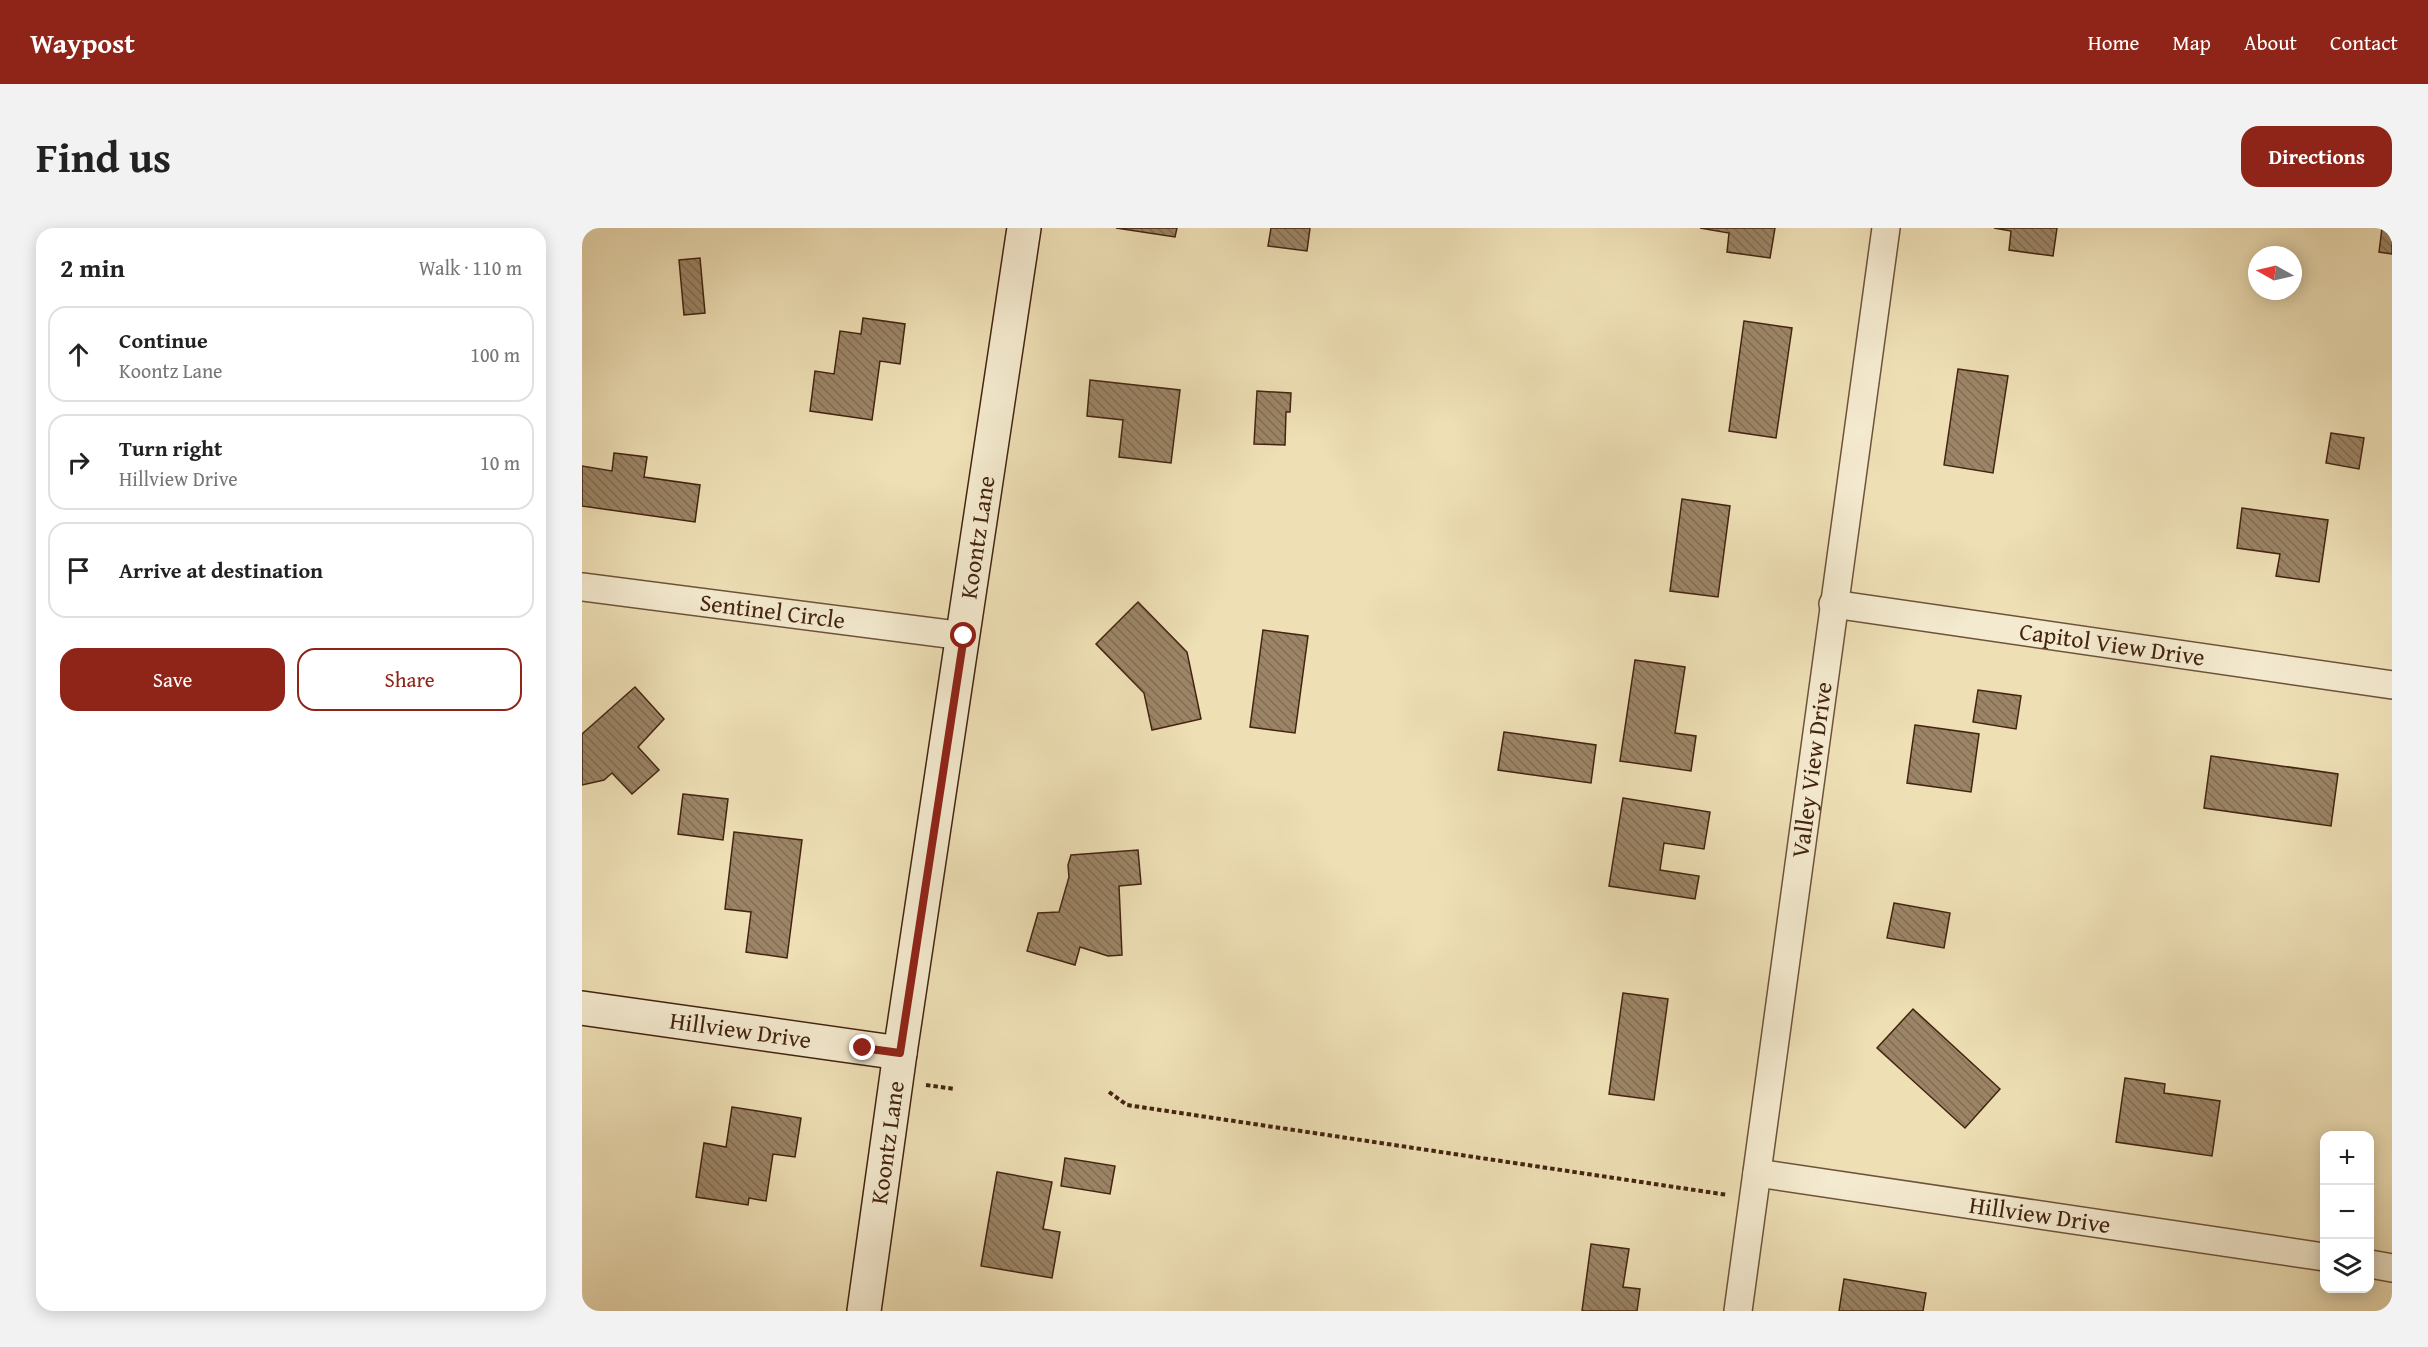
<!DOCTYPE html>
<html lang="en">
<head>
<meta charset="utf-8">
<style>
	:root { --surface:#fff; --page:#f2f2f2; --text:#222; --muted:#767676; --line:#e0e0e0; --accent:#8f2418 }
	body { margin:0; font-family:"Gentium Book Plus",serif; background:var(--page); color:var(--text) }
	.controls { position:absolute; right:18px; bottom:18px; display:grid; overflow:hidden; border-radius:12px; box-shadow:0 3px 15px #0003 }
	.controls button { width:54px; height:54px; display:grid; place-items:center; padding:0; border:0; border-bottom:2px solid var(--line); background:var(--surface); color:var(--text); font:30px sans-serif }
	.compass { position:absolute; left:1666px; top:18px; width:54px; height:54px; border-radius:50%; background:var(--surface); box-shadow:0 3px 15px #0003; rotate:278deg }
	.stop { position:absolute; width:18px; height:18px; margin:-14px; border:4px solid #8f2418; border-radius:50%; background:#fff }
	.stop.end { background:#8f2418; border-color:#fff; box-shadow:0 2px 6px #0008 }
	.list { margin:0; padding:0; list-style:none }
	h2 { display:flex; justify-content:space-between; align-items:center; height:78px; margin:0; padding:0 24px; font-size:26px }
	h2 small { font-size:20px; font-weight:400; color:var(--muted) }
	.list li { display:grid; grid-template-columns:39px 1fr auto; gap:18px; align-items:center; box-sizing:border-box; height:96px; margin:0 12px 12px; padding:0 12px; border:2px solid var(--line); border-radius:18px }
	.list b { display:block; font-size:22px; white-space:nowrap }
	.list p { margin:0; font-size:20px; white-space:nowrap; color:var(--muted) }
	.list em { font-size:20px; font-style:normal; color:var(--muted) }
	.actions { display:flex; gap:12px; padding:18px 24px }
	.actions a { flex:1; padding:14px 0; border:2px solid var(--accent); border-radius:18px; text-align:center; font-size:21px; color:var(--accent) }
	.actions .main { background:var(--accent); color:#fff }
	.icon { flex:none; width:33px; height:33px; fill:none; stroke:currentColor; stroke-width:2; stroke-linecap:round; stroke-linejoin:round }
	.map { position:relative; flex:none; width:1810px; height:1083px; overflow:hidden; border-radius:18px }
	header { display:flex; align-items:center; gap:36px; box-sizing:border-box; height:84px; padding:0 30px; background:var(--accent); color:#fff }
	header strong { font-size:28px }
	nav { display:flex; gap:33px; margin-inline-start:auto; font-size:21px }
	.intro { display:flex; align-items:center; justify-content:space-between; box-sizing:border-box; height:144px; padding:0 36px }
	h1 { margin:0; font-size:42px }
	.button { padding:15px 27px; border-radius:18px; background:var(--accent); color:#fff; font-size:21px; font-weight:700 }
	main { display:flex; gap:36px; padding:0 36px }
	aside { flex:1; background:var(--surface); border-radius:18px; box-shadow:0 3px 15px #0003 }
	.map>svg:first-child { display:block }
</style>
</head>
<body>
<header>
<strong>Waypost</strong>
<nav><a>Home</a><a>Map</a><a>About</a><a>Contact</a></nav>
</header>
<div class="intro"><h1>Find us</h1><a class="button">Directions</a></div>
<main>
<aside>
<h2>2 min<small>Walk · 110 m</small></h2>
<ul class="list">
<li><svg class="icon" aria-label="ahead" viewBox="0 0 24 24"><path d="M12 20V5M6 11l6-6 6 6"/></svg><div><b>Continue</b><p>Koontz Lane</p></div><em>100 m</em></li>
<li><svg class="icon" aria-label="right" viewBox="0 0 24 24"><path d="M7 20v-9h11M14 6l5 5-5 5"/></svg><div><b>Turn right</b><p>Hillview Drive</p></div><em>10 m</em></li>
<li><svg class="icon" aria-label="arrive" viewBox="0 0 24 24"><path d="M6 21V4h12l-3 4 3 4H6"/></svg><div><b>Arrive at destination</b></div></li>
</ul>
<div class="actions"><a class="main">Save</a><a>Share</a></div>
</aside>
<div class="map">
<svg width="1810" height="1083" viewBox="0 0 1810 1083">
	<defs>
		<pattern id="building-back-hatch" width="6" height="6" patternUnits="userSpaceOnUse" patternTransform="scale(1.5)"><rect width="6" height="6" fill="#9c8566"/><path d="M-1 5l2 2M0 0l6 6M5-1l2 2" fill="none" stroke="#816d53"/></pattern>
	</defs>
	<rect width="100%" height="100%" fill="#eedfb5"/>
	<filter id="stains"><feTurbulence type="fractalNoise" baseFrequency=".00333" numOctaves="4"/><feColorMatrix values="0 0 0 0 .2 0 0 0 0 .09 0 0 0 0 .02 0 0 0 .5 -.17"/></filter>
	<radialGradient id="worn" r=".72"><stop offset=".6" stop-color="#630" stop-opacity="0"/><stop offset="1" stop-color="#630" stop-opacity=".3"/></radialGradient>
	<g fill="url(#building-back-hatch)" stroke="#442411" stroke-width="1.5">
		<path d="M 534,0 L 595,0 L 593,9 Z"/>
		<path d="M 689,0 L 728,0 L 725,23 L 686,18 Z"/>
		<path d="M 1118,0 L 1193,0 L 1188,30 L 1145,24 L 1147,5 Z"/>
		<path d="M 1412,0 L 1475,0 L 1471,28 L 1427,22 L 1429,3 Z"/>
		<path d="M 1800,0 L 1810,0 L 1810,26 L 1797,24 Z"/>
		<path d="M 118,30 L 123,85 L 102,87 L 97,32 Z"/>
		<path d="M 281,90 L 323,96 L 318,136 L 298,133 L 290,192 L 228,183 L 233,143 L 252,146 L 258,103 L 279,106 Z"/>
		<path d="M 1162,93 L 1210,100 L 1194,210 L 1147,203 Z"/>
		<path d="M 1376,141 L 1426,148 L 1411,245 L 1362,237 Z"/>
		<path d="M 508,152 L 598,162 L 589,235 L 537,229 L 541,192 L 505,188 Z"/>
		<path d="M 675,163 L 709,165 L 708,184 L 704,184 L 703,217 L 672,216 Z"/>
		<path d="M 1749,205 L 1782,210 L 1777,241 L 1744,235 Z"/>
		<path d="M 32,225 L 65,229 L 62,249 L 118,257 L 113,294 L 0,278 L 0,238 L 30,243 Z"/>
		<path d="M 1100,271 L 1148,278 L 1136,369 L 1088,363 Z"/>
		<path d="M 1660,280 L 1746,292 L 1737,354 L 1694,348 L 1698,326 L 1655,320 Z"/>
		<path d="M 556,374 L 605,424 L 619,491 L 570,502 L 562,465 L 514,416 Z"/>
		<path d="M 681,402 L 726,408 L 713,505 L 668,499 Z"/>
		<path d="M 1053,432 L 1103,439 L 1093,505 L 1114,508 L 1109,543 L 1038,533 Z"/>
		<path d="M 53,459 L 82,491 L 56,519 L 77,542 L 50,566 L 30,545 L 22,552 L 0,557 L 0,506 Z"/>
		<path d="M 1396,462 L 1439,468 L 1434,501 L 1391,494 Z"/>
		<path d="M 1333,497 L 1397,506 L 1389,564 L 1325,555 Z"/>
		<path d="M 922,504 L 1014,517 L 1009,555 L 916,542 Z"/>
		<path d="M 1629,528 L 1756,546 L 1749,598 L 1622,580 Z"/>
		<path d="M 101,566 L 146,571 L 141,612 L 96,606 Z"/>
		<path d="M 1041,570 L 1128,584 L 1122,621 L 1082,615 L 1078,642 L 1117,648 L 1113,671 L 1027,658 Z"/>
		<path d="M 152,604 L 220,612 L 205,730 L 164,724 L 169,684 L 143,681 Z"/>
		<path d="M 556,622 L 559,656 L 537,658 L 540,727 L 526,728 L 498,719 L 493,737 L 445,723 L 456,685 L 477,684 L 487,649 L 486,637 L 489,627 Z"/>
		<path d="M 1312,675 L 1368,685 L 1362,720 L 1305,710 Z"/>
		<path d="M 1041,765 L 1086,771 L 1072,872 L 1027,866 Z"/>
		<path d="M 1331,781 L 1418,861 L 1383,900 L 1295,820 Z"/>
		<path d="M 1543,850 L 1583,856 L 1582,865 L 1638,873 L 1630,928 L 1534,914 Z"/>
		<path d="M 150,879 L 219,890 L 213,929 L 191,926 L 184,973 L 167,970 L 166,977 L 114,969 L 122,915 L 144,919 Z"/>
		<path d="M 483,930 L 533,938 L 528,966 L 479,958 Z"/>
		<path d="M 415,944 L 470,954 L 461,1001 L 478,1004 L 470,1050 L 399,1038 Z"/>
		<path d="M 1009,1016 L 1047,1021 L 1041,1059 L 1058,1061 L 1055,1083 L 1000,1083 Z"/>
		<path d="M 1262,1051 L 1344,1065 L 1341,1083 L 1257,1083 Z"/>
	</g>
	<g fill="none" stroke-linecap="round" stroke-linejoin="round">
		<defs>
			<g id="street">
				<path id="s1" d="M 0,359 L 382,408"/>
				<path id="s2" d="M 1251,376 L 1810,457"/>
				<path id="s3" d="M 1175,945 L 1742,1029"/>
				<path d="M 1788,1036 L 1810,1040"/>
				<path id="s4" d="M 1156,1083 L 1304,0"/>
			</g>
			<g id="secondary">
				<path id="s5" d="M 0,780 L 318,825"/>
				<path id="s6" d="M 282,1083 L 318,825 L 442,0"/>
			</g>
		</defs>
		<use href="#street" stroke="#6e533a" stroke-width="30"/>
		<use href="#secondary" stroke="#442411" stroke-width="36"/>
		<g stroke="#442411" stroke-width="4" stroke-dasharray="4.5 3" stroke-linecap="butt">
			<path d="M 344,857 L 373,861"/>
			<path d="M 527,864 L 545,877 L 1146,967"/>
		</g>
		<use href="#street" stroke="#f4eacf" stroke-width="27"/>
		<use href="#secondary" stroke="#f4eacf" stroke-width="33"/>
	</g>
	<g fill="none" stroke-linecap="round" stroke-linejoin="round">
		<path stroke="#8f2418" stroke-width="8" d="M 281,820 L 318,825 L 382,408"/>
	</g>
	<g text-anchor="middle" stroke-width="4.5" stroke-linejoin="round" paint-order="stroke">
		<g font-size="24" fill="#442411" stroke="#f4eacf">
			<text dy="8" stroke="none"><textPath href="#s6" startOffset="782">Koontz Lane</textPath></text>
			<text dy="8" stroke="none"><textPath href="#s1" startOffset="192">Sentinel Circle</textPath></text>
			<text dy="8" stroke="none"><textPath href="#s2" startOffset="282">Capitol View Drive</textPath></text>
			<text dy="8" stroke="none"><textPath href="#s4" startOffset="546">Valley View Drive</textPath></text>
			<text dy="8" stroke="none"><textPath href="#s5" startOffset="160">Hillview Drive</textPath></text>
			<text dy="8" stroke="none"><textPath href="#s6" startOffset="170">Koontz Lane</textPath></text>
			<text dy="8" stroke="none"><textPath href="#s3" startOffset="286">Hillview Drive</textPath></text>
		</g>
	</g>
	<rect width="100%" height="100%" filter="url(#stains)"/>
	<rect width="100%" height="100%" fill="url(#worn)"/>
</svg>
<div class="controls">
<button>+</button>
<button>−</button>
<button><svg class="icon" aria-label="layers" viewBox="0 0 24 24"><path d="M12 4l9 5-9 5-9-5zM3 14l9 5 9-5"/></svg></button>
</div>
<svg class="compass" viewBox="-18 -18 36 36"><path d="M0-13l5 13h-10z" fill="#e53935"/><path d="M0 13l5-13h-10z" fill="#767676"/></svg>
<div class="stop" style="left:382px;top:408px"></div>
<div class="stop end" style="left:281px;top:820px"></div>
</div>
</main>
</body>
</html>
